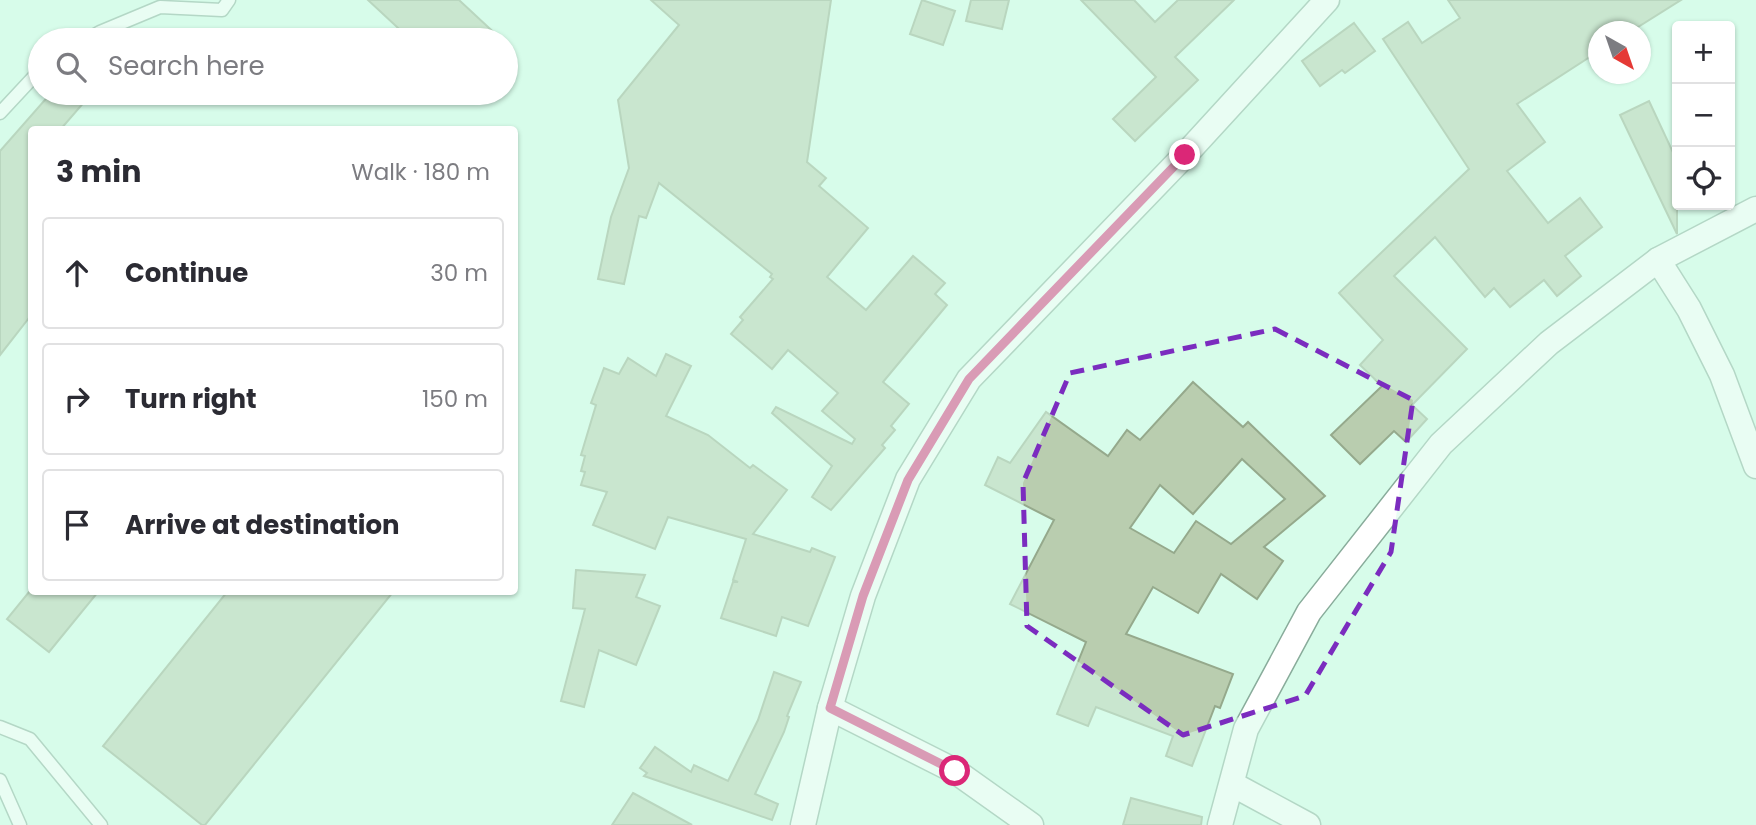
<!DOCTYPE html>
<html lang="en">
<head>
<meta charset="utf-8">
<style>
	:root { --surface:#fff; --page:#f2f2f3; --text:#2b2b33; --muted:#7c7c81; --line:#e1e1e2 }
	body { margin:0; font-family:Poppins,sans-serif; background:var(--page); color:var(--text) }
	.controls { position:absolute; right:21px; top:21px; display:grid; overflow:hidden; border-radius:7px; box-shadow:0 2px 5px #0004 }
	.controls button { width:63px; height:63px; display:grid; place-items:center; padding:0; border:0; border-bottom:2px solid var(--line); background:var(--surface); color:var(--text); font:35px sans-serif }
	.compass { position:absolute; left:1588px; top:21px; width:63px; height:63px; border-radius:50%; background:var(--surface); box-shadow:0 2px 5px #0004; rotate:140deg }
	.stop { position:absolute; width:21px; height:21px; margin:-16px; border:5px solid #db2777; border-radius:50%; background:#fff }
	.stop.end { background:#db2777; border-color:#fff; box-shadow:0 2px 7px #0008 }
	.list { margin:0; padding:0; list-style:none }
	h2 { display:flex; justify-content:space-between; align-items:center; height:91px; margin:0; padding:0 28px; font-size:30px }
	h2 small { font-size:23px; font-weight:400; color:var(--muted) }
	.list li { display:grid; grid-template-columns:46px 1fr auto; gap:21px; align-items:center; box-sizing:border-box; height:112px; margin:0 14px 14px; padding:0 14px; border:2px solid var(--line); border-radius:7px }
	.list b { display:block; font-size:26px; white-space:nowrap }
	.list em { font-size:23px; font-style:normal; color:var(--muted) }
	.icon { flex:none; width:38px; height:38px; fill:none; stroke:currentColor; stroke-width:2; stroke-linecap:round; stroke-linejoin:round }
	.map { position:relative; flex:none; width:1756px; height:825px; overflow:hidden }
	.search { position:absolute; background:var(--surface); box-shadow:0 2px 5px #0004; left:28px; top:28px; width:490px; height:77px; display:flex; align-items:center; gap:18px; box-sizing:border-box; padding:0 24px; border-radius:38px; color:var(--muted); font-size:26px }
	.panel { position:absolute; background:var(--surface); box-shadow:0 2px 5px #0004; left:28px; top:126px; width:490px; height:469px; border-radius:7px }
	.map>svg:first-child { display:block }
</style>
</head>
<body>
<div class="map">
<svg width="1756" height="825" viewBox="0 0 1756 825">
	<rect width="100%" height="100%" fill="#d7fcea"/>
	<g fill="#b9cdaf" stroke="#95a98c" stroke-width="2" fill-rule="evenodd">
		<path d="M 368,0 L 459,0 L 502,40 L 411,40 Z"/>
		<path d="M 651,0 L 831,0 L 807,162 L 826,178 L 819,186 L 868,228 L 827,277 L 866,310 L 913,256 L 945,283 L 935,294 L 947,305 L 883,382 L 909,404 L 891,426 L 895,430 L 882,445 L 885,448 L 831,510 L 812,497 L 832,466 L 772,413 L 776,407 L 852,444 L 855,439 L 822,411 L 838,393 L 788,350 L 772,369 L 731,334 L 743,320 L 740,317 L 773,279 L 770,277 L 772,274 L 659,183 L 646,218 L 639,216 L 624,284 L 598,279 L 611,217 L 629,168 L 618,100 L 679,25 Z"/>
		<path d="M 922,0 L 955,11 L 943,45 L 910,34 Z"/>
		<path d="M 971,0 L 1009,0 L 1002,29 L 966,21 Z"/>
		<path d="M 1081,0 L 1134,0 L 1155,22 L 1178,0 L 1234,0 L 1175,57 L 1198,80 L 1135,141 L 1113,119 L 1156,77 Z"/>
		<path d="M 1448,0 L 1681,0 L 1630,32 L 1599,32 L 1599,51 L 1517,104 L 1545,142 L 1507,171 L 1548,223 L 1580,198 L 1602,227 L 1565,256 L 1581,276 L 1557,296 L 1544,280 L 1510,307 L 1494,288 L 1485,297 L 1435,237 L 1394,276 L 1467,349 L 1412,405 L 1427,419 L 1406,442 L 1394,431 L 1360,464 L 1331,435 L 1382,386 L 1360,365 L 1383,340 L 1339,293 L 1469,169 L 1383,39 L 1408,22 L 1422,43 L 1460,18 Z"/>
		<path d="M 1354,23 L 1375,51 L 1345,73 L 1342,70 L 1320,86 L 1302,61 Z"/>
		<path d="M 51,93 L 92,93 L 60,130 L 32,130 L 32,314 L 0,355 L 0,151 Z"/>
		<path d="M 1649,101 L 1677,161 L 1677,234 L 1620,115 Z"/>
		<path d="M 666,354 L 691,366 L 666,416 L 708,435 L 750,468 L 753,465 L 787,490 L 753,534 L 810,552 L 812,548 L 835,557 L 808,626 L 782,617 L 776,636 L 721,618 L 733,582 L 738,582 L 733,580 L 746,539 L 668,517 L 655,549 L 593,525 L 607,492 L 581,485 L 585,472 L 581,471 L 585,456 L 581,455 L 596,405 L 591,403 L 604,368 L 619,374 L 628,358 L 656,376 Z"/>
		<path d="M 1193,382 L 1243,427 L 1248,422 L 1325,496 L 1264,547 L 1283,561 L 1257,599 L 1221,574 L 1198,613 L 1153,587 L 1126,634 L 1233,674 L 1220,708 L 1215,706 L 1192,766 L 1166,756 L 1173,736 L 1096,707 L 1088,726 L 1057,714 L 1086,642 L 1010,604 L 1054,520 L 985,485 L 998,457 L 1010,463 L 1046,412 L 1108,456 L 1127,430 L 1140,440 ZM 1242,459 L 1285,499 L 1231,544 L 1196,521 L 1174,553 L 1130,528 L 1160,485 L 1193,514 Z"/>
		<path d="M 576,570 L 645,575 L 636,597 L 660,606 L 636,665 L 599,650 L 584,707 L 561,701 L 585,609 L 573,608 Z"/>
		<path d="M 29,592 L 98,592 L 49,652 L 7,619 Z"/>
		<path d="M 227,592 L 393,592 L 205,825 L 202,825 L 103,746 Z"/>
		<path d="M 774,672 L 801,682 L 787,716 L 789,717 L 784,732 L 755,794 L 778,804 L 772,820 L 644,776 L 647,773 L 640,768 L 655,747 L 691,772 L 694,765 L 728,781 L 758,720 Z"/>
		<path d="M 633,793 L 692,825 L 612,825 Z"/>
		<path d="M 1131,798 L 1202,817 L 1201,825 L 1123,825 Z"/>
	</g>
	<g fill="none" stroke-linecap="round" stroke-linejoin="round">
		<defs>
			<g id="service">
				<path d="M 86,40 L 100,32 L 160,7 L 222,10 L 229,0"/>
				<path d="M 0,113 L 40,70"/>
				<path d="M 0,727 L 30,739 L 101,825"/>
				<path d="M 0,780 L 20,825"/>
			</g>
			<g id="minor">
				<path d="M 1658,260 L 1689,309 L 1722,375 L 1756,466"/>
				<path d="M 830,708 L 955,771 L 1031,825"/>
				<path d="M 1232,784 L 1308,825"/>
				<path d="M 803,825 L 830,708 L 863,596 L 908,479 L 969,379 L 1185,155 L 1327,0"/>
				<path d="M 1220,825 L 1246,729 L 1309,612 L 1441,444 L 1549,343 L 1658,260 L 1756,209"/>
			</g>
		</defs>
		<use href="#service" stroke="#89ac9b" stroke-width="15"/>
		<use href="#minor" stroke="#89ac9b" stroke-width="27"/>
		<use href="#service" stroke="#fff" stroke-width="12"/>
		<use href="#minor" stroke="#fff" stroke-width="24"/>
	</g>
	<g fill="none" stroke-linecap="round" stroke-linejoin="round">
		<path stroke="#db2777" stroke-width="9" d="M 955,771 L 830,708 L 863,596 L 908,480 L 969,379 L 1185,155"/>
	</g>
	<path d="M0 0H1756V825H0ZM 1275,329 L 1413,400 L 1391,552 L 1305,696 L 1183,735 L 1027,626 L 1023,483 L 1070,373 Z" fill="#d7fcea" fill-opacity=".55" fill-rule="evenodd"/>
	<path fill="none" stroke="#7b2cbf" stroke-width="5" stroke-dasharray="14 9" stroke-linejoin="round" d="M 1275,329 L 1413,400 L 1391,552 L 1305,696 L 1183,735 L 1027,626 L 1023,483 L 1070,373 Z"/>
</svg>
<div class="controls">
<button>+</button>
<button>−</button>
<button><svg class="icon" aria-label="locate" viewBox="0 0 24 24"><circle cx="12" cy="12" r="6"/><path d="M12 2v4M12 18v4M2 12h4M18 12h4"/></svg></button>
</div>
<svg class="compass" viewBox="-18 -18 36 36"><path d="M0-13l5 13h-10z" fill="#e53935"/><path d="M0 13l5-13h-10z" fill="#7c7c81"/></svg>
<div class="stop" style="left:955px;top:771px"></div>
<div class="stop end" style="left:1185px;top:155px"></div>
<div class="search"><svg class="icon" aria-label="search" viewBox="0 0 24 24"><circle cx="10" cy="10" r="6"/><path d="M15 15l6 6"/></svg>Search here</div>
<section class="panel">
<h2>3 min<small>Walk · 180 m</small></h2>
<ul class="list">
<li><svg class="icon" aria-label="ahead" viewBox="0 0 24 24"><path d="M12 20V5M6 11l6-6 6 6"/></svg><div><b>Continue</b></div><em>30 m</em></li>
<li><svg class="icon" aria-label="right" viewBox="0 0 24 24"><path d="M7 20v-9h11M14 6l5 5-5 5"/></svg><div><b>Turn right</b></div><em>150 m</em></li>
<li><svg class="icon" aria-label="arrive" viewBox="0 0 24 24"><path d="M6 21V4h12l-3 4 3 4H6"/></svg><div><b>Arrive at destination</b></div></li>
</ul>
</section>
</div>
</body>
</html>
